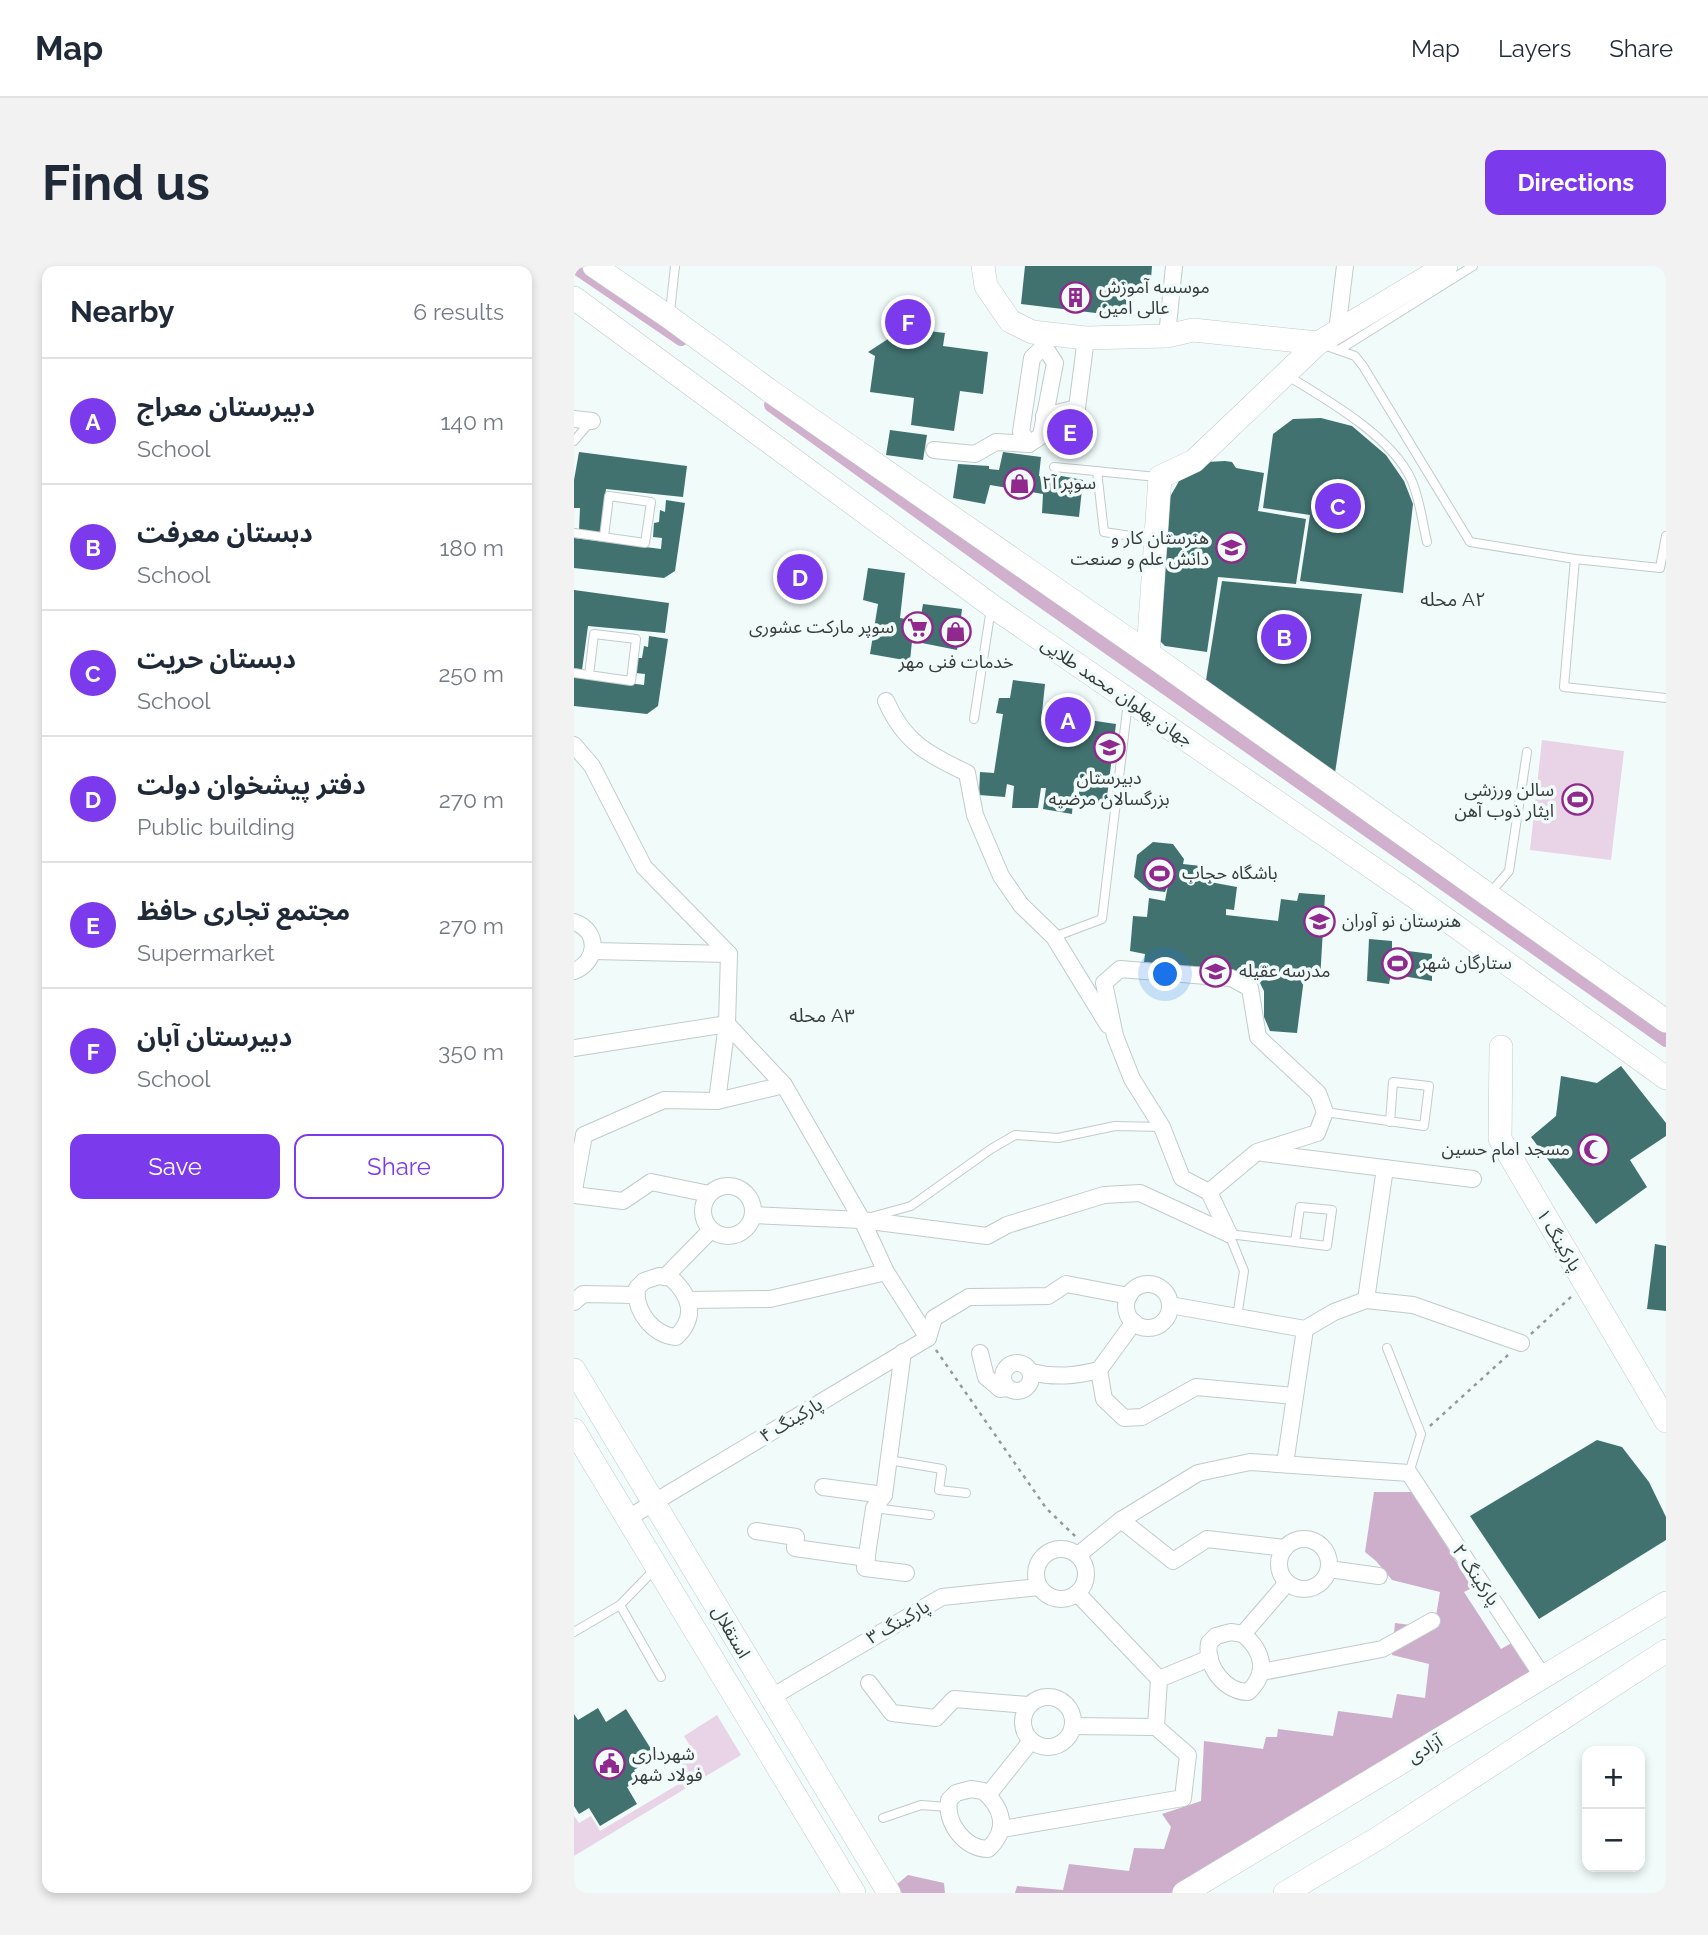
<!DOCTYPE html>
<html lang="en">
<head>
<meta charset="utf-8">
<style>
	:root { --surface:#fff; --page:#f2f2f3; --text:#1f2937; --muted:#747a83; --line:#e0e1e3; --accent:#7c3aed }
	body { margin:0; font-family:Raleway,"Noto Sans Arabic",sans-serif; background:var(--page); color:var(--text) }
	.controls { position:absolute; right:21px; bottom:21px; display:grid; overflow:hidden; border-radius:14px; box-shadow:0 4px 10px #0003 }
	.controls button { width:63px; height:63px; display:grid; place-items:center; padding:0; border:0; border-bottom:2px solid var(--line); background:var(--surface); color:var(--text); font:35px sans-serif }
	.you { position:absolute; left:592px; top:709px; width:24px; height:24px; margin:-18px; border:5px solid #fff; border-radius:50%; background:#1a73e8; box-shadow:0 0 0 10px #1a73e833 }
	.badge { display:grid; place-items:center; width:46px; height:46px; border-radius:50%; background:var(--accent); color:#fff; font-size:23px; font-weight:700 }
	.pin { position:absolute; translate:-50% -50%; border:4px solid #fff; box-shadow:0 2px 7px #0006 }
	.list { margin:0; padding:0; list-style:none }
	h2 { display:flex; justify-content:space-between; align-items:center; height:91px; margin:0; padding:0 28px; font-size:30px }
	h2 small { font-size:23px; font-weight:400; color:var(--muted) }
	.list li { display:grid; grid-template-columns:46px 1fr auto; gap:21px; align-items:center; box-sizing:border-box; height:126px; padding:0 28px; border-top:2px solid var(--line) }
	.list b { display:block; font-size:26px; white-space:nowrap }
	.list p { margin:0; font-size:23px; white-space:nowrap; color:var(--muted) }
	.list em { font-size:23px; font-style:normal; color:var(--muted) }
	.actions { display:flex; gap:14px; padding:21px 28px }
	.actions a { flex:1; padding:16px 0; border:2px solid var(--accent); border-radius:14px; text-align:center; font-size:24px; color:var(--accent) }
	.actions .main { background:var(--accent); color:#fff }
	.map { position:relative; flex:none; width:1092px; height:1627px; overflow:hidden; border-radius:14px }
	header { display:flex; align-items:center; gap:42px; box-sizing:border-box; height:98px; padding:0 35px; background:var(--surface); border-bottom:2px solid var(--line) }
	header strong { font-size:33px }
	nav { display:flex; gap:38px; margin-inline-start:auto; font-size:24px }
	.intro { display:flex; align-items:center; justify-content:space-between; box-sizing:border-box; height:168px; padding:0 42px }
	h1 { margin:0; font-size:49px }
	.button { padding:18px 32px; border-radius:14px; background:var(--accent); color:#fff; font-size:24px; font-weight:700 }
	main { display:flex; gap:42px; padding:0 42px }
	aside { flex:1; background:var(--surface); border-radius:14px; box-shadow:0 4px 10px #0003 }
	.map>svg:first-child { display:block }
</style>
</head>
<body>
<header>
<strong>Map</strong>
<nav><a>Map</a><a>Layers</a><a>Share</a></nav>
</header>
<div class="intro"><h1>Find us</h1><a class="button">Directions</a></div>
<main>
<aside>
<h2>Nearby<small>6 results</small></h2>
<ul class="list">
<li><span class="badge">A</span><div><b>دبیرستان معراج</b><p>School</p></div><em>140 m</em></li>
<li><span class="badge">B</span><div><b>دبستان معرفت</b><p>School</p></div><em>180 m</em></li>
<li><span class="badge">C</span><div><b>دبستان حریت</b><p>School</p></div><em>250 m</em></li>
<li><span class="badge">D</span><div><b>دفتر پیشخوان دولت</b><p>Public building</p></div><em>270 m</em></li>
<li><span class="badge">E</span><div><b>مجتمع تجاری حافظ</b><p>Supermarket</p></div><em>270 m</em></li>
<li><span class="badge">F</span><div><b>دبیرستان آبان</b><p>School</p></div><em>350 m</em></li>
</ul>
<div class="actions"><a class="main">Save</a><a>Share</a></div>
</aside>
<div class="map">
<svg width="1092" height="1627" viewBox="0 0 1092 1627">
	<rect width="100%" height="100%" fill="#f0fbfa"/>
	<g fill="#e9d3e7">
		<path d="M 968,474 L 1050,485 L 1037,594 L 956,584 Z"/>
		<path d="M 143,1449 L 167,1489 L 0,1590 L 0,1550 L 5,1557 L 17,1550 L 26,1565 L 115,1512 L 104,1492 L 118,1483 L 110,1470 Z"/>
	</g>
	<g fill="#ceafcb">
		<path d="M 800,1226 L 840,1226 L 898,1322 L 890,1326 L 927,1383 L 941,1375 L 957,1403 L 952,1413 L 597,1627 L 441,1627 L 443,1620 L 489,1624 L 495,1598 L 555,1605 L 560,1582 L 590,1583 L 597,1561 L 588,1548 L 627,1535 L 630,1475 L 689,1483 L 692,1471 L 703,1471 L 704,1463 L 759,1470 L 764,1445 L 818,1452 L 823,1428 L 851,1432 L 855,1398 L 818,1389 L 821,1357 L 860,1362 L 866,1326 L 818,1314 L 802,1295 L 791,1286 Z"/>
		<path d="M 334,1609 L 370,1617 L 371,1627 L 328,1627 L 322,1619 Z"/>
	</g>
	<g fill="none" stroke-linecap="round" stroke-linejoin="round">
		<g stroke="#d0b0cd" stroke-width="14">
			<path d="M 0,0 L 107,73"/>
			<path d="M 197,139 L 450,322 L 1092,774"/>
		</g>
	</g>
	<g fill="#417270">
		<path d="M 451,0 L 578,0 L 576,25 L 558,23 L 555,51 L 447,38 Z"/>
		<path d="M 331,62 L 371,67 L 369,80 L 414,86 L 409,128 L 386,125 L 380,165 L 337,159 L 340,132 L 296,126 L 301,90 L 294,86 Z"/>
		<circle cx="496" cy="168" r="18"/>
		<path d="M 747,152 L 778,160 L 812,189 L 830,215 L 839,238 L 829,327 L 726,315 L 736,249 L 689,242 L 699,168 L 719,153 Z"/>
		<path d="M 316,164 L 353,169 L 349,194 L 312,189 Z"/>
		<path d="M 5,186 L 113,200 L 109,231 L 32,223 L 26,267 L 5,264 L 6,242 L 0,242 L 0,214 Z"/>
		<path d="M 429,186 L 467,191 L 465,210 L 476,212 L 477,208 L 509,214 L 505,251 L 468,247 L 469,228 L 416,219 L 411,238 L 379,232 L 384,198 L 415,200 L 415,203 L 425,204 Z"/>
		<path d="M 651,195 L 658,196 L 662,202 L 690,207 L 684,245 L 732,253 L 722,318 L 644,311 L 633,386 L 591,380 L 579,368 L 593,236 L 608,210 L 632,196 Z"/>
		<path d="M 92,234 L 111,237 L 101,305 L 90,312 L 0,302 L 0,272 L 87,283 L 88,272 L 79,271 L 80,257 L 85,256 L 86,244 L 91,246 Z"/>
		<path d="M 294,302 L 331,307 L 326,352 L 346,356 L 349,338 L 388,343 L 383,384 L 338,375 L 336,395 L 296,388 L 304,338 L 289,334 Z"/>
		<path d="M 648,315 L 788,328 L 761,507 L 632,414 Z"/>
		<path d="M 0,324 L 95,337 L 91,367 L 14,360 L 8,404 L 0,402 Z"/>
		<path d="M 75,370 L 94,373 L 84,440 L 73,448 L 0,440 L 0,410 L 70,419 L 71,408 L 62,407 L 64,392 L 68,392 L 70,380 L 74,381 Z"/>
		<path d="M 439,414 L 471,418 L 468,447 L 542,458 L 532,539 L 505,535 L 505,520 L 500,520 L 498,548 L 469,543 L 472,522 L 467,522 L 464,542 L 438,542 L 440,520 L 433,518 L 431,531 L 405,529 L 406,506 L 420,507 L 429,448 L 422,447 L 425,432 L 436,432 Z"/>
		<path d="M 579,576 L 599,578 L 610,593 L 609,598 L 627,600 L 625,614 L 663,621 L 660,644 L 652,643 L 652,649 L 704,655 L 707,633 L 723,635 L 725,627 L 751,629 L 746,714 L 730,712 L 723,767 L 696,765 L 690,751 L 690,725 L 683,711 L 570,696 L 571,688 L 556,685 L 559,650 L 573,651 L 575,632 L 591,635 L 594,619 L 591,626 L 575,624 L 560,611 L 563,589 Z"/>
		<path d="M 795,673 L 818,675 L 818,683 L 858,688 L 858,715 L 817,708 L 815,718 L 793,715 Z"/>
		<path d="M 1047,800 L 1092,857 L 1092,870 L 1056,894 L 1073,921 L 1022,958 L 957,871 L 982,850 L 987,810 L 1023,817 Z"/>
		<path d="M 1081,978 L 1092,980 L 1092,1045 L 1073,1043 Z"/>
		<path d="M 1023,1174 L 1048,1181 L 1075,1216 L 1092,1251 L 1092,1274 L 965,1353 L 896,1250 Z"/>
		<path d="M 24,1442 L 32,1456 L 52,1443 L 82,1491 L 60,1504 L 66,1514 L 53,1521 L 63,1538 L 26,1560 L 15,1542 L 5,1548 L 0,1540 L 0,1448 L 4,1454 Z"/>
	</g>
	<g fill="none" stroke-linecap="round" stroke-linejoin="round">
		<defs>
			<g id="lane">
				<path d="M 96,46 L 101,0"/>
				<path d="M 750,79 L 781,90 L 789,100 L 896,276 L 1001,293 L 1086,302 L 1092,270"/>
				<path d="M 765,84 L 899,0"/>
				<path d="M 714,110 C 753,134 817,170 837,213 C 846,233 848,255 853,276"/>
				<path d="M 0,175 L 16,156"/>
				<path d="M 480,201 L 583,211"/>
				<path d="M 523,205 L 530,266 L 578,273"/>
				<path d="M 0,267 L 71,277 L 77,236 L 35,230 L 30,271"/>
				<path d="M 1001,293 L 990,421 L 1092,432"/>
				<path d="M 0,407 L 57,415 L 62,373 L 20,368 L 15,409"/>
				<path d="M 400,453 L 417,342"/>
				<path d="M 917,626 L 935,605 L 953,486"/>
				<path d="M 480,671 L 528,653 L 554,436"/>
				<path d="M 751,846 L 850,860 L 855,820 L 819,816 L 816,856"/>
				<path d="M 297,951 L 337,940 L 417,883 L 441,869 L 484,872 L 541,860 L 588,861"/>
				<path d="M 663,1051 L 670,1005 L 655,968 L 753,980 L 758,944 L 726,941 L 721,976"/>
				<path d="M 813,1082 L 847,1168 L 835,1207"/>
				<path d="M 315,1194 L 368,1203 L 365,1224 L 392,1227"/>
				<path d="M 300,1242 L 356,1249"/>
				<path d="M 46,1339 L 87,1411"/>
				<path d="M 0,1366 L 46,1339 L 82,1302"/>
				<path d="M 309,1552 L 347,1539 L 374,1541"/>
			</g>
			<g id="street">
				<path d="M 763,65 L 771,0"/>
				<path d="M 593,70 L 600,0"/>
				<path d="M 470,150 L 503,142 L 512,72"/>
				<path d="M 0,153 L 18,155"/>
				<path d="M 455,178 L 447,166 L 458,92 L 470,80 L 472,71"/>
				<path d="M 360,184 L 401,188 L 422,176 L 455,178 L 467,170 L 481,97 L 470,80"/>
				<path d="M 312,435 C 330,476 353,488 393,507 L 401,549 L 427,610 L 447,639 L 480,671 L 534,759"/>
				<path d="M 0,479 L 18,500 L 70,601 L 155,688 L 153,758 L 210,819 L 288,954 L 312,1006 L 354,1072"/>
				<path d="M 0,656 C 26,665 24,696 0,705"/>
				<path d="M 19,685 L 155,688"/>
				<path d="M 0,782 L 153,758 L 143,835"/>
				<path d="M 689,887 L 899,913"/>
				<circle cx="154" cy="945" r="25"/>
				<path d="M 0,924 L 10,869 L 90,834 L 143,835 L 210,819"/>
				<path d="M 635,926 L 683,886 L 743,867 L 751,846 L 744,827 L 684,771 L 676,722 L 657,712 L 546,703 L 530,717 L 541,770 L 558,813 L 588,861 L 608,912 L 635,926 L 655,968"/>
				<path d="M 0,929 L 49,935 L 77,916 L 135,928"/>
				<path d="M 179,949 L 288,954 L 413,970 L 433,959 L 530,929 L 566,927 L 655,968"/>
				<path d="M 85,1010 L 97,1012 C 117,1030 123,1051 102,1071 C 79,1069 60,1045 63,1022 L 70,1015 Z"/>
				<path d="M 91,1011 L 137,964"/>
				<circle cx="574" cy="1040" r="22"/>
				<path d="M 115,1034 L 196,1033 L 312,1006"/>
				<path d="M 792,1034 L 811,902"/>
				<path d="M 0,1036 L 9,1028 L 62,1029"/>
				<path d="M 596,1039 L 731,1063 L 760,1046 L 792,1034 L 839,1039 L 947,1077"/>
				<path d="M 560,1056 L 525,1104 L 530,1133 L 550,1152 L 568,1151 L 622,1121 L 720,1130"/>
				<path d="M 354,1072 L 360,1052 L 395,1031 L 474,1030 L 492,1018 L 555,1030"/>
				<path d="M 329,1086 L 310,1229 L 300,1242 L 291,1302 L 332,1307"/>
				<path d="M 406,1087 L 412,1111 L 426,1123 L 434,1122"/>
				<circle cx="443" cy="1111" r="14"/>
				<path d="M 457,1106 C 481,1112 501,1110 525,1104"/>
				<path d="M 711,1198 L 731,1063"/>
				<path d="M 249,1221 L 310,1229"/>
				<path d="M 54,1252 L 354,1072"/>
				<path d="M 547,1254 L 599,1295 L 633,1273 L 711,1282"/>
				<path d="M 182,1265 L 222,1271 L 221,1282 L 293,1292"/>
				<circle cx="730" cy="1298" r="25"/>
				<circle cx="487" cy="1308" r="25"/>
				<path d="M 504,1289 L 547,1254 L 624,1207 L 676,1196 L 835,1207 L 969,1411"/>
				<path d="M 755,1303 L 805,1310"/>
				<path d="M 657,1366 L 669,1368 C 689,1385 695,1407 674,1426 C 651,1426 631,1400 635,1377 L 642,1370 Z"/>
				<path d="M 669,1368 L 713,1317"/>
				<path d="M 688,1406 L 808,1383 L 858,1355"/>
				<path d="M 585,1413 L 636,1392"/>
				<path d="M 295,1417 L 318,1447 L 362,1452 L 380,1433 L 454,1439"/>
				<circle cx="474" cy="1456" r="25"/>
				<path d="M 196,1432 L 368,1331 L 465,1321"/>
				<path d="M 499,1460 L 582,1461"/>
				<path d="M 397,1523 L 409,1525 C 429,1542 435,1564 414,1583 C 391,1583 371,1557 375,1534 L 382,1527 Z"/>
				<path d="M 414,1529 L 457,1475"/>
				<path d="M 428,1563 L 609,1532 L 614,1489 L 582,1461 L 585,1413 L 504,1328"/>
			</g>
			<g id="secondary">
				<path d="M 20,0 L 95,51 L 196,125 L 574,387 L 1092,755"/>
				<path d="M 409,0 L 412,20 L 436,55 L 458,66 L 512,72 L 593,70 L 619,64 L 744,77"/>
				<path d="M 0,32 L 418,340 L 841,631 L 1092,812"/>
				<path d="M 574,387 L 586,211 L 620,195 L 744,77 L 872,0"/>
				<path d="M 927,781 L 926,873 L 1092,1155"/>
				<path d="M 0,1104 L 315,1627"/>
				<path d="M 0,1164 L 280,1627"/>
				<path d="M 610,1627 L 1092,1337"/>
				<path d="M 711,1627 L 806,1571 L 1092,1385"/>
			</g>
		</defs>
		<use href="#lane" stroke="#c1cbca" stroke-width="10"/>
		<use href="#street" stroke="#c1cbca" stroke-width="18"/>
		<use href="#secondary" stroke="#c1cbca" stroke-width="24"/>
		<g stroke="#929999" stroke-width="2.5" stroke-dasharray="3.5 5" stroke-linecap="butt">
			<path d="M 957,1068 L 998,1030"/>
			<path d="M 362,1084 L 472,1242 L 503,1272"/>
			<path d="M 856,1160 L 934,1089"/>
		</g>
		<use href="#lane" stroke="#fff" stroke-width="8"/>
		<use href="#street" stroke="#fff" stroke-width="16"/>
		<use href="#secondary" stroke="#fff" stroke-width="23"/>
	</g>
	<defs>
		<symbol id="building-ring" viewBox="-11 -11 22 22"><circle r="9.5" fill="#f0fbfa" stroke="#90288d" stroke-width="1.5"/><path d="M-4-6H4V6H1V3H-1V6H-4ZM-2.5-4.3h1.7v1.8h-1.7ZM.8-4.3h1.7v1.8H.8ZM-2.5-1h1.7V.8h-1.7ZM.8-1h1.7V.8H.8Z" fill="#90288d"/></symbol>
		<symbol id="shop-ring" viewBox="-11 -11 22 22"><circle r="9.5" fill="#f0fbfa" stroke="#90288d" stroke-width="1.5"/><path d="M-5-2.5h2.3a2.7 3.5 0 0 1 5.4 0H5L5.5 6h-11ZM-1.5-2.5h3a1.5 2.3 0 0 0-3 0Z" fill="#90288d"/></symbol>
		<symbol id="school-ring" viewBox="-11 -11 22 22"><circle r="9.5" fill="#f0fbfa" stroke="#90288d" stroke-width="1.5"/><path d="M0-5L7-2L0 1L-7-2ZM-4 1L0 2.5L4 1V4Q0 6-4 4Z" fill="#90288d"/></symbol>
		<symbol id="supermarket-ring" viewBox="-11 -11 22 22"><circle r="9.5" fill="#f0fbfa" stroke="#90288d" stroke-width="1.5"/><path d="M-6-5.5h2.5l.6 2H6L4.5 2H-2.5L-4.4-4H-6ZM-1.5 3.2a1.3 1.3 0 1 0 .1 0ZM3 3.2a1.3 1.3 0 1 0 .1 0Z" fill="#90288d"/></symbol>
		<symbol id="stadium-ring" viewBox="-11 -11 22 22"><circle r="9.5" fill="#f0fbfa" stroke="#90288d" stroke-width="1.5"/><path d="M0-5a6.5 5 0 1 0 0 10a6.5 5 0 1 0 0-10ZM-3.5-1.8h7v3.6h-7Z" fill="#90288d"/></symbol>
		<symbol id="mosque-ring" viewBox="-11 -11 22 22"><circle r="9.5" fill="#f0fbfa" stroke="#90288d" stroke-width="1.5"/><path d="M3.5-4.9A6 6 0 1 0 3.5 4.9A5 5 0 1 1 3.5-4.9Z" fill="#90288d"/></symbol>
		<symbol id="civic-ring" viewBox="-11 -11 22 22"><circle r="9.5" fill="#f0fbfa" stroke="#90288d" stroke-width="1.5"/><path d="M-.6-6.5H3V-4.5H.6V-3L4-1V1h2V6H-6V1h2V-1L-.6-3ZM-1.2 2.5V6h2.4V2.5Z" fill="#90288d"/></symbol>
	</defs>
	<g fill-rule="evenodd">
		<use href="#building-ring" x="484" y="14" width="35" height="35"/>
		<use href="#shop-ring" x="428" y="200" width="35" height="35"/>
		<use href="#school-ring" x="640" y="264" width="35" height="35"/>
		<use href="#supermarket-ring" x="326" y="344" width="35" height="35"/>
		<use href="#shop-ring" x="364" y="348" width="35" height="35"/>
		<use href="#school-ring" x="518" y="464" width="35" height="35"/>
		<use href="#stadium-ring" x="986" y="516" width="35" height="35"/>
		<use href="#stadium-ring" x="568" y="590" width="35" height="35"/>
		<use href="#school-ring" x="728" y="638" width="35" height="35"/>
		<use href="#stadium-ring" x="806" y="680" width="35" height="35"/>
		<use href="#school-ring" x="624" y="688" width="35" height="35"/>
		<use href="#mosque-ring" x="1002" y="866" width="35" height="35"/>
		<use href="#civic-ring" x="18" y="1480" width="35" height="35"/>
	</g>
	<g text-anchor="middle" stroke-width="7" stroke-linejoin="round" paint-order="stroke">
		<g font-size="18" fill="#373b3b" stroke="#f0fbfa" text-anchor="start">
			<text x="525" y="27">موسسه آموزش<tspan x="525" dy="21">عالی امین</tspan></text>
			<text x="468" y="223">سوپر آ۲</text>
			<text x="635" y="278" text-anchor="end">هنرستان کار و<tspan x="635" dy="21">دانش علم و صنعت</tspan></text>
			<text x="320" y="367" text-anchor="end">سوپر مارکت عشوری</text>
			<text x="382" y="402" text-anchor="middle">خدمات فنی مهر</text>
			<text x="535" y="518" text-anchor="middle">دبیرستان<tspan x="535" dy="21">بزرگسالان مرضیه</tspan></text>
			<text x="980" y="530" text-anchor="end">سالن ورزشی<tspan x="980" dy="21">ایثار ذوب آهن</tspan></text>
			<text x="608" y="613">باشگاه حجاب</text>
			<text x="768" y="661">هنرستان نو آوران</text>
			<text x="846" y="703">ستارگان شهر</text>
			<text x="665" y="711">مدرسه عقیله</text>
			<text x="996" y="889" text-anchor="end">مسجد امام حسین</text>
			<text x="58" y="1494">شهرداری<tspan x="58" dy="21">فولاد شهر</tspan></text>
		</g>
		<g font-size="18" fill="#373b3b" stroke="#f0fbfa">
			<text transform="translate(543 426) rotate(34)" y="6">جهان پهلوان محمد طلایی</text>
			<text transform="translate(985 974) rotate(59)" y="6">پارکینگ ۱</text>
			<text transform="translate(217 1154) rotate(-31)" y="6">پارکینگ ۴</text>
			<text transform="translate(902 1309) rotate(56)" y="6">پارکینگ ۲</text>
			<text transform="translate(324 1356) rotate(-30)" y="6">پارکینگ ۳</text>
			<text transform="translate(157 1366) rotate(60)" y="6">استقلال</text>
			<text transform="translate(851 1483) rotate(-31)" y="6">آزادی</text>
		</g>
		<g font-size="19" fill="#373b3b" stroke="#f0fbfa">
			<text x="879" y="340">محله A۲</text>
			<text x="248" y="756">محله A۳</text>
		</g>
	</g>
</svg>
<div class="controls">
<button>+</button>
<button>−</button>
</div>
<div class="you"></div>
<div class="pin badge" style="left:494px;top:454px">A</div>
<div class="pin badge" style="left:710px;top:371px">B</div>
<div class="pin badge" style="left:764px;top:240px">C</div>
<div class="pin badge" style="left:226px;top:311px">D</div>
<div class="pin badge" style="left:496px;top:166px">E</div>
<div class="pin badge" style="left:334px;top:56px">F</div>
</div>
</main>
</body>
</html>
